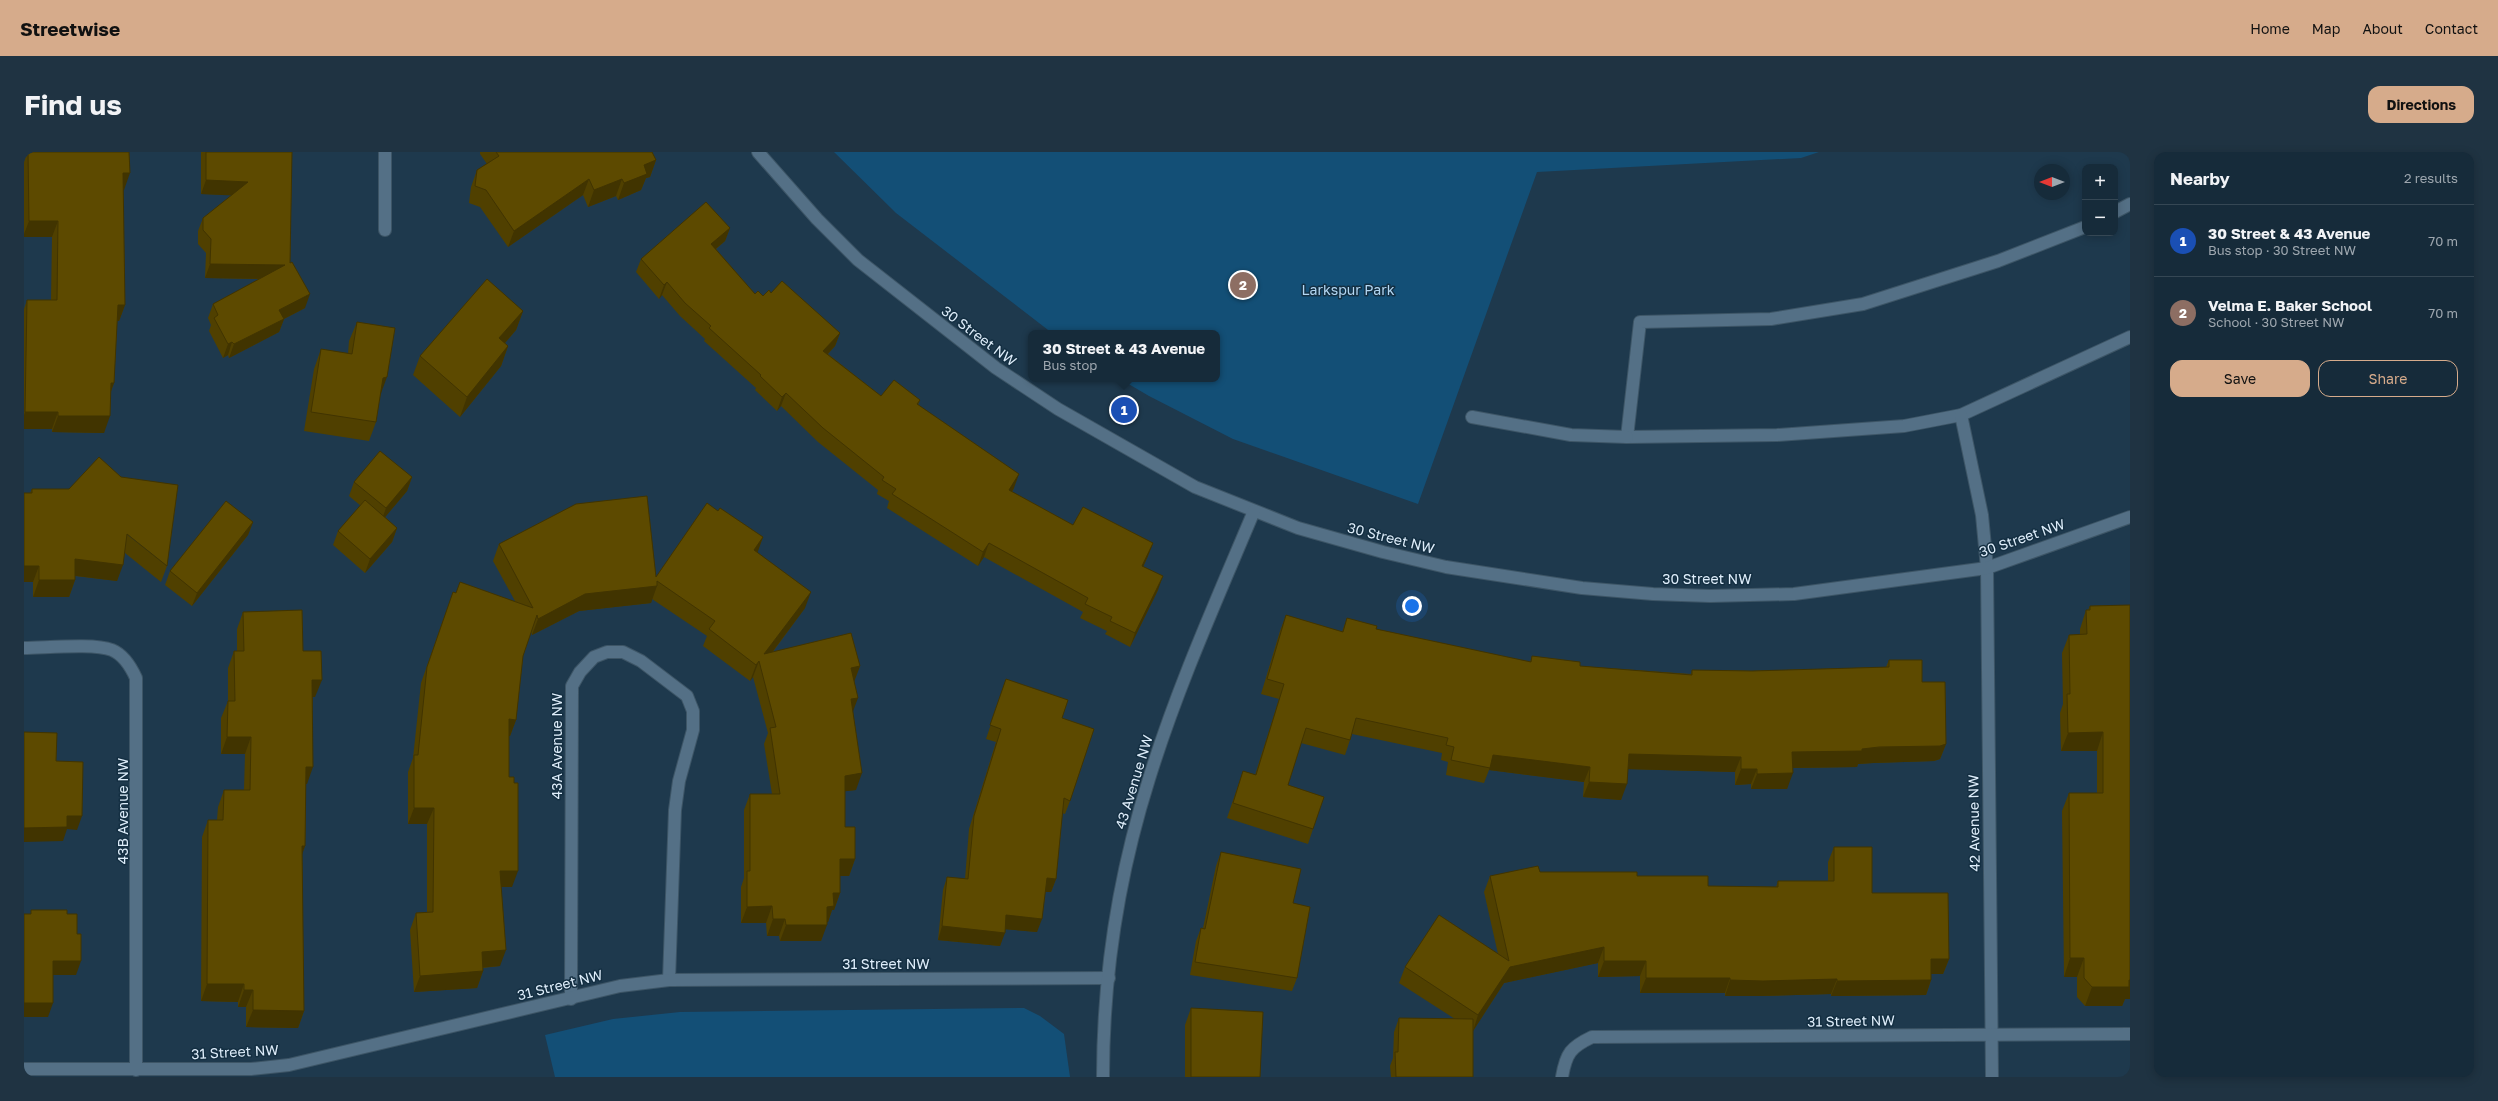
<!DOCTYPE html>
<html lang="en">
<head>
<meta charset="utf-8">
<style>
	:root { --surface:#162b3a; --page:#1f3342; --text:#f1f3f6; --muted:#9ea7af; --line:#354754; --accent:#d6ab8b }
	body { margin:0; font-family:"Golos Text",sans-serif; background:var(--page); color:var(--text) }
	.controls { position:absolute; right:12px; top:12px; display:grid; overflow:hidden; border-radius:8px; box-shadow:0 2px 10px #0003 }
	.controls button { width:36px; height:36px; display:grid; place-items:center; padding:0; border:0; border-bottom:1px solid var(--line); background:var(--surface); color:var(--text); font:20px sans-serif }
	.compass { position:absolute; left:2010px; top:12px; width:36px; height:36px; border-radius:50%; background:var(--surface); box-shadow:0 2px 10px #0003; rotate:270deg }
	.you { position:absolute; left:1388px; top:454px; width:14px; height:14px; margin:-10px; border:3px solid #fff; border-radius:50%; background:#1a73e8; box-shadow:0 0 0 6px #1a73e833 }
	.badge { display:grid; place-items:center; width:26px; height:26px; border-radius:50%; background:var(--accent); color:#fff; font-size:13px; font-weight:700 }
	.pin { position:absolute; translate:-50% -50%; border:2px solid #fff; box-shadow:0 1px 4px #0006 }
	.popup { position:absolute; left:1004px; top:178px; width:192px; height:52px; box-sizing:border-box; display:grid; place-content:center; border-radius:8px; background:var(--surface); filter:drop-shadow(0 1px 3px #0005); font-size:13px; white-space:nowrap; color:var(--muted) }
	.popup b { font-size:15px; color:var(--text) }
	.popup::after { content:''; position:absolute; left:50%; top:100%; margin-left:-8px; border:8px solid transparent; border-top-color:var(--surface) }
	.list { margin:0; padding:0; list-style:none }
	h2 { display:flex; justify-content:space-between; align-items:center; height:52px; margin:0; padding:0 16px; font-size:17px }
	h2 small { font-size:13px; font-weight:400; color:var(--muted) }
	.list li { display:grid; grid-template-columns:26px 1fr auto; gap:12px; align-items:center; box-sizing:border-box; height:72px; padding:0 16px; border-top:1px solid var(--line) }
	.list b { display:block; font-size:15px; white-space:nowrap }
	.list p { margin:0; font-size:13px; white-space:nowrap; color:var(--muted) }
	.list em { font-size:13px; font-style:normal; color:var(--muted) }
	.actions { display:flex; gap:8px; padding:12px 16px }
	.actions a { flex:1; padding:9px 0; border:1px solid var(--accent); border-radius:12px; text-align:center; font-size:14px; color:var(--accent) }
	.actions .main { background:var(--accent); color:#111 }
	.map { position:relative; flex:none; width:2106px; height:925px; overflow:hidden; border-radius:12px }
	header { display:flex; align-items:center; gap:24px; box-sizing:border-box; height:56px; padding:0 20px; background:var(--accent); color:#111 }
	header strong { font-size:19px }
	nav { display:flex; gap:22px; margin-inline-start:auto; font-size:14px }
	.intro { display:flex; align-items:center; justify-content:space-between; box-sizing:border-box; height:96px; padding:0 24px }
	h1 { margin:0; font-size:28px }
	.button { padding:10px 18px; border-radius:12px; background:var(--accent); color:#111; font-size:14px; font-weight:700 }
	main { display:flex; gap:24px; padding:0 24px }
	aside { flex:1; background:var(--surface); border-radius:12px; box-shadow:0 2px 10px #0003 }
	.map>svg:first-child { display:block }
</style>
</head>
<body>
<header>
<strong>Streetwise</strong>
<nav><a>Home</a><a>Map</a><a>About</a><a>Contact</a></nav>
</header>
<div class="intro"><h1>Find us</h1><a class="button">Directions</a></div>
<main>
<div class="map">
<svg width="2106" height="925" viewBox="0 0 2106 925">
	<rect width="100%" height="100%" fill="#1e394d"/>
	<g fill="#134f76">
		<path d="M 810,0 L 1795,0 L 1777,6 L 1513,20 L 1394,352 L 1209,287 L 1125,244 L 1096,227 L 1193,227 L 1193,181 L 1028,181 L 872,61 Z"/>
		<path d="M 1000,856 L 1016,864 L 1040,882 L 1046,925 L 531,925 L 521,883 L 589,867 L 656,860 Z"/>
	</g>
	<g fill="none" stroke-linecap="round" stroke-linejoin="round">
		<defs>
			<g id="street">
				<path d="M 361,0 L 361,78"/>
				<path d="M 2091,60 L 2106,52"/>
				<path d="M 2061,75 L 1974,109 L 1839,152 L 1747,167 L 1616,170 L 1603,285 L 1753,283 L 1880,274 L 1937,263 L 2106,185"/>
				<path d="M 1937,263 L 1958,363 L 1963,416 L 1968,925"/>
				<path d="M 1448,265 L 1547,283 L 1603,285"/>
				<path d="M 0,496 C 21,496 70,491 88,498 C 100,503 107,515 112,526 L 112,918"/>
				<path d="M 547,847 L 548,534 L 556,520 L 570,505 L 583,500 L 599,500 L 617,509 L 663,544 L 669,559 L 669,578 L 655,629 L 651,658 L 645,828"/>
				<path d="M 0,917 L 227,917 L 265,913 L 596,834 L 645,828 L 1085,826"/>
				<path d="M 1538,925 C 1542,901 1547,895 1568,885 L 2106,882"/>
			</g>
			<g id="secondary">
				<path d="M 734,0 L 793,67 L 834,108 L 972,216 L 1034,257 L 1171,335 L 1274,376 L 1359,400 L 1422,415 L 1558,436 L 1629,442 L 1686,444 L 1770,442 L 1963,416 L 2106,365"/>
				<path d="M 1079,925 C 1079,825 1095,722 1125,627 C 1153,536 1193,447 1230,359"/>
			</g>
		</defs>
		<use href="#street" stroke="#3d5566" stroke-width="14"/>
		<use href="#secondary" stroke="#3d5566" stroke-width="14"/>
		<use href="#street" stroke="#547086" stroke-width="12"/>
		<use href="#secondary" stroke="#547086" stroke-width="12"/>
	</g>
	<g fill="#504000">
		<path d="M 0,0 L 105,0 L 100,38 L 99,38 L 101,153 L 95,169 L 93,169 L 90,231 L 86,242 L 80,281 L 28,280 L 28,277 L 0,277 L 0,157 L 3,148 L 27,148 L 28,85 L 0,85 Z"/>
		<path d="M 177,0 L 268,0 L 266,111 L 281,156 L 260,167 L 255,180 L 205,206 L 204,203 L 199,206 L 185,179 L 187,173 L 184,166 L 189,152 L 236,127 L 181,126 L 182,101 L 174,92 L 174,79 L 179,66 L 208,43 L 177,42 Z"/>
		<path d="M 456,0 L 628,0 L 632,8 L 626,25 L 622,26 L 617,38 L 594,48 L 592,44 L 564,55 L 559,43 L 484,95 L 456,55 L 445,51 L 447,35 L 453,18 L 463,12 L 456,2 Z"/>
		<path d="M 706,76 L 701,89 L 692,97 L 731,142 L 739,144 L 747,141 L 816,181 L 811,194 L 804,202 L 857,244 L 896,248 L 894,253 L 990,336 L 988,340 L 1049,373 L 1129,391 L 1124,404 L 1119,415 L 1134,438 L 1106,495 L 1081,482 L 1083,479 L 1056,466 L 1059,460 L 960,405 L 954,414 L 863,356 L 865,349 L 853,342 L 854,338 L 794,290 L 757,254 L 753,259 L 731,238 L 732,236 L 680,189 L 681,187 L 656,164 L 638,143 L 635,147 L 612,120 L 617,107 Z"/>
		<path d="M 499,159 L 492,178 L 481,191 L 484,194 L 477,214 L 436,265 L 389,223 L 396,204 Z"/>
		<path d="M 333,170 L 356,243 L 352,270 L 345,289 L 280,279 L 290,217 L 297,197 L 324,202 L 325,189 Z"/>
		<path d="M 388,325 L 383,339 L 361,365 L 373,376 L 368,390 L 341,421 L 309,393 L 314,379 L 337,354 L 325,344 L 330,330 Z"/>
		<path d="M 8,337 L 45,337 L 143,414 L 137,430 L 101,401 L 93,429 L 51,424 L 51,428 L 45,445 L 9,445 L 9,430 L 0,430 L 6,341 Z"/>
		<path d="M 694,359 L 739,385 L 733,400 L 781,456 L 748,501 L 836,514 L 830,529 L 829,559 L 832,638 L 821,639 L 821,675 L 831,707 L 825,724 L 816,724 L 816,741 L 810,758 L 808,758 L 804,770 L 803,770 L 797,789 L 756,789 L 755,784 L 743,784 L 742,771 L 717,771 L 717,735 L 720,726 L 720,658 L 726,642 L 748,642 L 740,592 L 744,581 L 729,525 L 726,529 L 679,494 L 683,484 L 628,447 L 627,451 L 555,459 L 508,483 L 507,480 L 499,504 L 492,568 L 486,584 L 485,584 L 485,625 L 488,735 L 477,735 L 476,814 L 459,816 L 459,819 L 453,836 L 390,840 L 386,778 L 392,761 L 403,760 L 403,672 L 384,672 L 384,620 L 389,606 L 397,531 L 423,457 L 491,449 L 469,409 L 475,392 L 632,425 Z"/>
		<path d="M 229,370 L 224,383 L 168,454 L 141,433 L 146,419 Z"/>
		<path d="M 2106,453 L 2106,847 L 2101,847 L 2098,854 L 2061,854 L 2053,845 L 2053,825 L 2040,825 L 2038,659 L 2045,641 L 2073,641 L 2073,599 L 2037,599 L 2036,561 L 2039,552 L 2038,501 L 2045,483 L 2056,483 L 2056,477 L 2062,458 L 2064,458 L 2066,454 Z"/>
		<path d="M 219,460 L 279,499 L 291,545 L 289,545 L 283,632 L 282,632 L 281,694 L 278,702 L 280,859 L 274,876 L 222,875 L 222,855 L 214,855 L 214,850 L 177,849 L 178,685 L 184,668 L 193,668 L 194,655 L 200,638 L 220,638 L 221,602 L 197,602 L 197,566 L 204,549 L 204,516 L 210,499 L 213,499 L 213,477 Z"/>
		<path d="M 1262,463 L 1318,480 L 1323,466 L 1352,477 L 1506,510 L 1508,504 L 1556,514 L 1667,522 L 1668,518 L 1728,519 L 1862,515 L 1865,508 L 1898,530 L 1922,592 L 1916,607 L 1910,609 L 1849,611 L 1834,612 L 1833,615 L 1769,616 L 1763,637 L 1727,637 L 1727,632 L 1711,633 L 1711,620 L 1604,617 L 1597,648 L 1559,645 L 1560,630 L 1465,618 L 1460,631 L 1422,623 L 1424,610 L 1417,608 L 1418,601 L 1328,582 L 1321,603 L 1277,591 L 1264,633 L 1289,677 L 1284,692 L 1203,666 L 1219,619 L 1231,623 L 1255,547 L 1237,542 L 1256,479 Z"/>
		<path d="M 982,527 L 1038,566 L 1046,649 L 1041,662 L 1038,661 L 1032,727 L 1027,740 L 1021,740 L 1013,780 L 981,777 L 976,794 L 914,788 L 919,738 L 923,725 L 941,727 L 945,677 L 972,590 L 962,587 Z"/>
		<path d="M 1810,695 L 1848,741 L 1925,807 L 1919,822 L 1907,822 L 1907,828 L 1902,843 L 1807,844 L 1807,842 L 1734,844 L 1701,844 L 1701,841 L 1616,841 L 1616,824 L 1574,825 L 1574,811 L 1480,831 L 1449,879 L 1449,925 L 1367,925 L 1366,914 L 1369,906 L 1370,880 L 1375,866 L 1431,867 L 1375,831 L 1381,815 L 1474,802 L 1460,740 L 1466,724 L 1516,720 L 1613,724 L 1684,734 L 1752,735 L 1754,729 L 1804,729 L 1804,710 Z"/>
		<path d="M 1197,700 L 1269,751 L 1273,826 L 1268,839 L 1166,823 L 1172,789 L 1177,776 L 1179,776 L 1192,714 Z"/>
		<path d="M 1167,856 L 1236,925 L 1161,925 L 1161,873 Z"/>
	</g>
	<g fill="#413400">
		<path d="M 632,8 L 626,25 L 622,26 L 617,38 L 594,48 L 600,31 L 620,13 Z"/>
		<path d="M 99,21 L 106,21 L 100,38 L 93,38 Z"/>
		<path d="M 565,27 L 559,43 L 484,95 L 490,79 Z"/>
		<path d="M 598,27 L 592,44 L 564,55 L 570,38 Z"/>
		<path d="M 182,28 L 224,30 L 219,44 L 177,42 Z"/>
		<path d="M 5,69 L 34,69 L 28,85 L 0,85 L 0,82 Z"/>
		<path d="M 706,76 L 701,89 L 682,105 L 687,92 Z"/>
		<path d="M 186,112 L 261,113 L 256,127 L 181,126 Z"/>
		<path d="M 643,130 L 638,143 L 635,147 L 640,133 Z"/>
		<path d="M 286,142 L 281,156 L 250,172 L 255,158 Z"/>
		<path d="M 94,153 L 101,153 L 95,169 L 88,169 Z"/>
		<path d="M 499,159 L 492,178 L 468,206 L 475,186 Z"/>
		<path d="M 260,167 L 255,180 L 205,206 L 210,192 Z"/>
		<path d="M 816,181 L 811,194 L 794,212 L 799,199 Z"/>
		<path d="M 208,190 L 204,203 L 199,206 L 204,192 Z"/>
		<path d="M 484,194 L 477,214 L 436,265 L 443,245 Z"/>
		<path d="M 363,225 L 356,244 L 359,226 Z"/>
		<path d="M 87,231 L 90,231 L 84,247 Z"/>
		<path d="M 762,241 L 757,254 L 753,259 L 758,245 Z"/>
		<path d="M 1,260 L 34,260 L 28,277 L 0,277 L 0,263 Z"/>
		<path d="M 34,264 L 86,264 L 80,281 L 28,280 Z"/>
		<path d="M 995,322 L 990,336 L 980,352 L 985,338 Z"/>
		<path d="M 388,325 L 383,339 L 357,370 L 362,356 Z"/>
		<path d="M 229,370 L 224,383 L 168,454 L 173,441 Z"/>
		<path d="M 373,376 L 368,390 L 341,421 L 346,407 Z"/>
		<path d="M 739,385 L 733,402 L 730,398 Z"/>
		<path d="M 965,391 L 960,405 L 954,414 L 959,400 Z"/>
		<path d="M 1129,391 L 1124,404 L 1113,428 L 1118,414 Z"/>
		<path d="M 51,407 L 99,413 L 93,429 L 45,423 Z"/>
		<path d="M 0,414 L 15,414 L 9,430 L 0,430 Z"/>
		<path d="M 1139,424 L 1134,438 L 1106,495 L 1111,481 Z"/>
		<path d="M 15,428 L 51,428 L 45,445 L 9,445 Z"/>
		<path d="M 633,434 L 627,451 L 555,459 L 508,483 L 514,467 L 561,442 Z"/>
		<path d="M 787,440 L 781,456 L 737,515 L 740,502 Z"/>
		<path d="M 735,509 L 729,525 L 726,529 L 732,513 Z"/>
		<path d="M 836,514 L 830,530 L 827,516 Z"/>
		<path d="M 288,528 L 298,528 L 291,545 L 282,545 Z"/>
		<path d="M 834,546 L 828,562 L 827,547 Z"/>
		<path d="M 485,567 L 492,568 L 486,584 L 479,584 Z"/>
		<path d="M 2079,580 L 2073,599 L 2037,599 L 2044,581 Z"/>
		<path d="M 203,585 L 227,585 L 221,602 L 197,602 Z"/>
		<path d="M 1922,592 L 1916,607 L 1910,609 L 1849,611 L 1834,612 L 1833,615 L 1763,616 L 1768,600 Z"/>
		<path d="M 1605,602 L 1717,605 L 1711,620 L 1599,617 Z"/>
		<path d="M 1469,603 L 1566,615 L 1560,630 L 1465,618 Z"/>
		<path d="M 282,615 L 289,615 L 283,632 L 275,632 Z"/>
		<path d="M 1717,617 L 1733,617 L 1727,632 L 1711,633 Z"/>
		<path d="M 838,621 L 832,638 L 815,640 L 821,624 Z"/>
		<path d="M 1769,621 L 1763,637 L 1727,637 L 1733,622 Z"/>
		<path d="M 1565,630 L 1603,632 L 1597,648 L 1559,645 Z"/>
		<path d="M 390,656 L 410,656 L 403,672 L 384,672 Z"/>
		<path d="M 43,664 L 58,664 L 53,678 L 43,677 L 39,689 L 0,690 L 0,676 Z"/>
		<path d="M 278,694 L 281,694 L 275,711 Z"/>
		<path d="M 816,707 L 831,707 L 825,724 L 810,724 Z"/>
		<path d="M 476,719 L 494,719 L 488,735 L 470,735 Z"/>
		<path d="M 1023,726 L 1032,727 L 1027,740 L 1018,740 Z"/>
		<path d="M 809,741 L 816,741 L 810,758 L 808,758 L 804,770 L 797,772 L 803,755 Z"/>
		<path d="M 748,754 L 742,771 L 717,771 L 723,755 Z"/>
		<path d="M 982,763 L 1018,767 L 1013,780 L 978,777 Z"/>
		<path d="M 749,767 L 761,767 L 755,784 L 743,784 Z"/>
		<path d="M 762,773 L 803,773 L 797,789 L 756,789 Z"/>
		<path d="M 918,774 L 981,781 L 976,794 L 914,788 Z"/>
		<path d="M 1580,795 L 1574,811 L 1480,831 L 1449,879 L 1454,863 L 1486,815 Z"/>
		<path d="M 482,798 L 476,814 L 452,816 L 458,800 Z"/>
		<path d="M 2046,806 L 2060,806 L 2053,825 L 2040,825 Z"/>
		<path d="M 1907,807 L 1925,807 L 1919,822 L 1902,822 Z"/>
		<path d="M 29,809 L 57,809 L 52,823 L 24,823 Z"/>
		<path d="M 1580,809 L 1622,809 L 1616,824 L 1574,825 Z"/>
		<path d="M 459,819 L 453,836 L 390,840 L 396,824 Z"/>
		<path d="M 1622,826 L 1706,826 L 1701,841 L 1616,841 Z"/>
		<path d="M 1813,827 L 1807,842 L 1734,844 L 1701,844 L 1706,828 Z"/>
		<path d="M 1907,828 L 1902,843 L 1807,844 L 1813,829 Z"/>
		<path d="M 2105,828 L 2106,828 L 2106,847 L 2101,847 L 2098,854 L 2061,854 L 2068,835 Z"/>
		<path d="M 183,832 L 220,832 L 214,850 L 177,849 Z"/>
		<path d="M 220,838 L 229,838 L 222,855 L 214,855 Z"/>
		<path d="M 0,851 L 29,851 L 24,865 L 0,865 Z"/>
		<path d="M 229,858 L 280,859 L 274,876 L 222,875 Z"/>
	</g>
	<g fill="#5d4a00" stroke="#413400">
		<path d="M 4,0 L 105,0 L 106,21 L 99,21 L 101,153 L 94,153 L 90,231 L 87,231 L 86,264 L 34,264 L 34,260 L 1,260 L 3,148 L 33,148 L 34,69 L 5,69 Z"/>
		<path d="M 182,0 L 268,0 L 266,111 L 268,110 L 286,142 L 255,158 L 260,167 L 210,192 L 208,190 L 204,192 L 190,166 L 194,163 L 189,152 L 261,113 L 186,112 L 187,87 L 179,78 L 179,66 L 224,30 L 182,28 Z"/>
		<path d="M 472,0 L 628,0 L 632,8 L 620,13 L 623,22 L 600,31 L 598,27 L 570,38 L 565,27 L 490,79 L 462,38 L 451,34 L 453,18 L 475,4 Z"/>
		<path d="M 682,50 L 706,76 L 687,92 L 731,142 L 734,139 L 739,144 L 745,138 L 747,141 L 758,129 L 816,181 L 799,199 L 857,244 L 870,228 L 896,248 L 893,252 L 995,322 L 985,338 L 1049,373 L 1059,355 L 1129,391 L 1118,414 L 1139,424 L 1111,481 L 1086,469 L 1088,465 L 1061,452 L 1064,446 L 965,391 L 959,400 L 868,342 L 872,337 L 858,328 L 860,325 L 799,276 L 762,241 L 758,245 L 736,224 L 737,223 L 685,176 L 687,174 L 661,151 L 643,130 L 640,133 L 617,107 Z"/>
		<path d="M 463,127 L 499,159 L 475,186 L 484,194 L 443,245 L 396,204 Z"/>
		<path d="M 333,170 L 371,176 L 363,225 L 359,226 L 352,270 L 287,260 L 297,197 L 328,202 Z"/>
		<path d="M 356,299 L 388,325 L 362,356 L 330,330 Z"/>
		<path d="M 75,305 L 97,325 L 154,333 L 143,414 L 103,382 L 99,413 L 51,407 L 51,428 L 15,428 L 15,414 L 0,414 L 0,341 L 8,341 L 8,337 L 45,337 Z"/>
		<path d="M 623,344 L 632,425 L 683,351 L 694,359 L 696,356 L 739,385 L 730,398 L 787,440 L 740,502 L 827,481 L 836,514 L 827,516 L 834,546 L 827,547 L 838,621 L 821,624 L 821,675 L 831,675 L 831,707 L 816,707 L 816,741 L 809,741 L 810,754 L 803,755 L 803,773 L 762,773 L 761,767 L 749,767 L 748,754 L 723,755 L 723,719 L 726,719 L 726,642 L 756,642 L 746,576 L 752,575 L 735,509 L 732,513 L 685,477 L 691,469 L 633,429 L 633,434 L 561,442 L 514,467 L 513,463 L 499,504 L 492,568 L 485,567 L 485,625 L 490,625 L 490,631 L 494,631 L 494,719 L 476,719 L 482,798 L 458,800 L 459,819 L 396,824 L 392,761 L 409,760 L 410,656 L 390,656 L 390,603 L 394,603 L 403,515 L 429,440 L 432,441 L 436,430 L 509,456 L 475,392 L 552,352 Z"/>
		<path d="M 341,348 L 373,376 L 346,407 L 314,379 Z"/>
		<path d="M 202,349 L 229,370 L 173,441 L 146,419 Z"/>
		<path d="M 2106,453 L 2106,828 L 2105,828 L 2105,835 L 2068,835 L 2060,826 L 2060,806 L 2046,806 L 2045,641 L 2079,641 L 2079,580 L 2044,581 L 2043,542 L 2046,542 L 2045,483 L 2063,482 L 2062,458 L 2066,458 L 2066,454 Z"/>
		<path d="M 278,458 L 279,499 L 297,499 L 298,528 L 288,528 L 289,615 L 282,615 L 281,694 L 278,694 L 280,859 L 229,858 L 229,838 L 220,838 L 220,832 L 183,832 L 184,668 L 199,668 L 200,638 L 226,638 L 227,585 L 203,585 L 204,549 L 211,549 L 210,499 L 220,499 L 219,460 Z"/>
		<path d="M 1262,463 L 1319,480 L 1323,466 L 1353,474 L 1352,477 L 1507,510 L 1508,504 L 1556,510 L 1556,514 L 1668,523 L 1668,518 L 1728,519 L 1865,515 L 1865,508 L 1898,508 L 1898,530 L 1921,530 L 1922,592 L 1916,594 L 1855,595 L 1838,597 L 1838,599 L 1768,600 L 1769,621 L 1733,622 L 1733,617 L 1717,617 L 1717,605 L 1605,602 L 1603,632 L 1565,630 L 1566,615 L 1469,603 L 1466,616 L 1427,608 L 1430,595 L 1422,593 L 1424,586 L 1332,566 L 1326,588 L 1282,576 L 1264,633 L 1300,645 L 1289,677 L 1209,651 L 1219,619 L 1232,623 L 1260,532 L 1243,527 Z"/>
		<path d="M 982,527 L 1044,548 L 1038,566 L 1070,577 L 1046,649 L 1040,646 L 1032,727 L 1023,726 L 1018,767 L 982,763 L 981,781 L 918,774 L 923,725 L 944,727 L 950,664 L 977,577 L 966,573 Z"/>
		<path d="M 0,580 L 33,581 L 32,609 L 59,610 L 58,664 L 43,664 L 43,675 L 0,676 Z"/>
		<path d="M 1810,695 L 1848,695 L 1848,741 L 1924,741 L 1925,807 L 1907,807 L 1907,828 L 1813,829 L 1813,827 L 1739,829 L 1706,828 L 1706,826 L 1622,826 L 1622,809 L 1580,809 L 1580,795 L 1486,815 L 1454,863 L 1381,815 L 1415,763 L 1485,809 L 1466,724 L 1514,714 L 1516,720 L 1613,720 L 1613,724 L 1684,724 L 1684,734 L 1754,735 L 1754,729 L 1810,729 Z"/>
		<path d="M 1197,700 L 1277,717 L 1269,751 L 1286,755 L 1273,826 L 1171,810 L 1177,776 L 1181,777 Z"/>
		<path d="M 7,758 L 43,758 L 43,762 L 53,762 L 53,782 L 57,782 L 57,809 L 29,809 L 29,851 L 0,851 L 0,762 L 7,762 Z"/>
		<path d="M 1167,856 L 1239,860 L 1236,925 L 1167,925 Z"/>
		<path d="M 1375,866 L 1449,867 L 1449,925 L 1372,925 L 1371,900 L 1374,900 Z"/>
	</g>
	<g text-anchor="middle" stroke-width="3" stroke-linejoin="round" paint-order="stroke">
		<g font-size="14" fill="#b3d7f3" stroke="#142f42">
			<text x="1324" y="143">Larkspur Park</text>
		</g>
		<g font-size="14" fill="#deedfa" stroke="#142f42">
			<text transform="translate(955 184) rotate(37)" y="5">30 Street NW</text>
			<text transform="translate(1367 386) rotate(14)" y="5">30 Street NW</text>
			<text transform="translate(1998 386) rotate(-19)" y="5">30 Street NW</text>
			<text x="1683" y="432">30 Street NW</text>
			<text transform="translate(533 594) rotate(-90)" y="5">43A Avenue NW</text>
			<text transform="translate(1110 630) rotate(-73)" y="5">43 Avenue NW</text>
			<text transform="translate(99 659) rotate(-90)" y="5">43B Avenue NW</text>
			<text transform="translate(1950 671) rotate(-91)" y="5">42 Avenue NW</text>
			<text x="862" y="817">31 Street NW</text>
			<text transform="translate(536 833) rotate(-14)" y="5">31 Street NW</text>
			<text transform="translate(1827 869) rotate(-1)" y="5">31 Street NW</text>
			<text transform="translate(211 900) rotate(-3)" y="5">31 Street NW</text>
		</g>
	</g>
</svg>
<div class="controls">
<button>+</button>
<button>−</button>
</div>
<svg class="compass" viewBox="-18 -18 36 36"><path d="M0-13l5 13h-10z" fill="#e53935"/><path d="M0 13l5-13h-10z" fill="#9ea7af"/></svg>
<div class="you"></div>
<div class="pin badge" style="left:1100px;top:258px;background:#1a4fb4">1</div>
<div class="popup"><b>30 Street &amp; 43 Avenue</b>Bus stop</div>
<div class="pin badge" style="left:1219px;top:133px;background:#8d6e63">2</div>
</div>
<aside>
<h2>Nearby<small>2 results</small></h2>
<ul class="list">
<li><span class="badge" style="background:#1a4fb4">1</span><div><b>30 Street &amp; 43 Avenue</b><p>Bus stop · 30 Street NW</p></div><em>70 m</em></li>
<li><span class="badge" style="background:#8d6e63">2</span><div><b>Velma E. Baker School</b><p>School · 30 Street NW</p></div><em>70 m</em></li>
</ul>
<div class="actions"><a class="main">Save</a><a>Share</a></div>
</aside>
</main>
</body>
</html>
